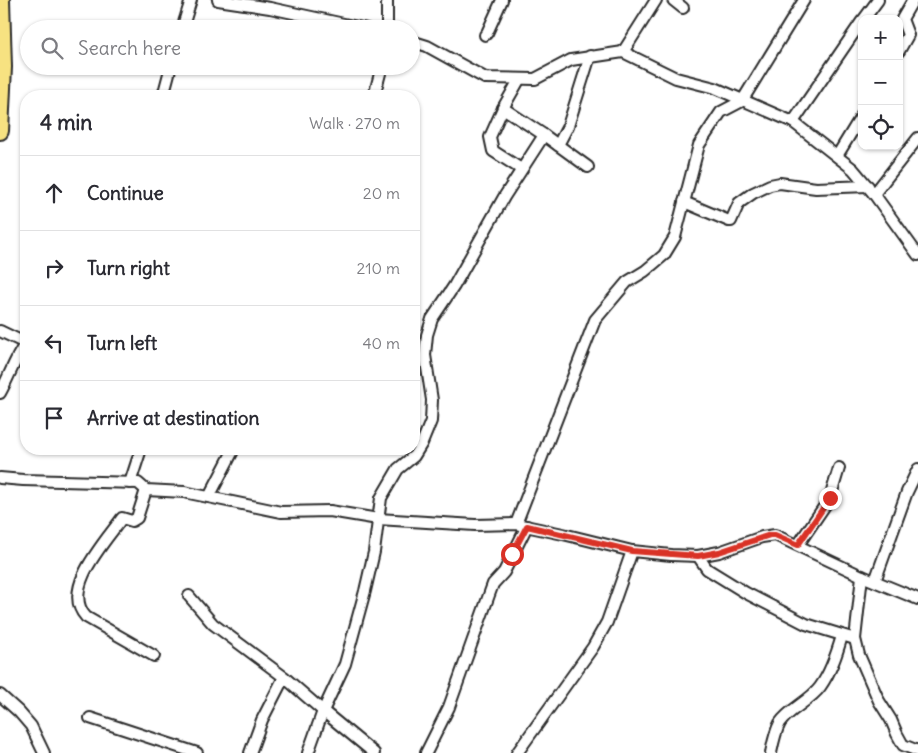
<!DOCTYPE html>
<html lang="en">
<head>
<meta charset="utf-8">
<style>
	:root { --surface:#fff; --page:#f7f7f7; --text:#2b2b33; --muted:#7c7c81; --line:#e1e1e2 }
	body { margin:0; font-family:Delius,sans-serif; background:var(--page); color:var(--text) }
	.controls { position:absolute; right:15px; top:15px; display:grid; overflow:hidden; border-radius:10px; box-shadow:0 1px 4px #0004 }
	.controls button { width:45px; height:45px; display:grid; place-items:center; padding:0; border:0; border-bottom:1px solid var(--line); background:var(--surface); color:var(--text); font:25px sans-serif }
	.stop { position:absolute; width:15px; height:15px; margin:-11px; border:4px solid #d93025; border-radius:50%; background:#fff }
	.stop.end { background:#d93025; border-color:#fff; box-shadow:0 1px 5px #0008 }
	.list { margin:0; padding:0; list-style:none }
	h2 { display:flex; justify-content:space-between; align-items:center; height:65px; margin:0; padding:0 20px; font-size:21px }
	h2 small { font-size:16px; font-weight:400; color:var(--muted) }
	.list li { display:grid; grid-template-columns:32px 1fr auto; gap:15px; align-items:center; box-sizing:border-box; height:75px; padding:0 20px; border-top:1px solid var(--line) }
	.list b { display:block; font-size:19px; white-space:nowrap }
	.list em { font-size:16px; font-style:normal; color:var(--muted) }
	.icon { flex:none; width:28px; height:28px; fill:none; stroke:currentColor; stroke-width:2; stroke-linecap:round; stroke-linejoin:round }
	.map { position:relative; flex:none; width:918px; height:753px; overflow:hidden }
	.search { position:absolute; background:var(--surface); box-shadow:0 1px 4px #0004; left:20px; top:20px; width:400px; height:55px; display:flex; align-items:center; gap:12px; box-sizing:border-box; padding:0 18px; border-radius:28px; color:var(--muted); font-size:19px }
	.panel { position:absolute; background:var(--surface); box-shadow:0 1px 4px #0004; left:20px; top:90px; width:400px; height:365px; border-radius:20px }
	.map>svg:first-child { display:block }
</style>
</head>
<body>
<div class="map">
<svg width="918" height="753" viewBox="0 0 918 753">
	<rect width="100%" height="100%" fill="#fff"/>
	<filter id="ink" filterUnits="userSpaceOnUse"><feTurbulence type="fractalNoise" baseFrequency=".02" numOctaves="2"/><feDisplacementMap in="SourceGraphic" scale="10" xChannelSelector="R" yChannelSelector="G"/><feConvolveMatrix kernelMatrix="1 2 1 2 8 2 1 2 1" color-interpolation-filters="sRGB"/></filter>
	<g filter="url(#ink)">
		<g fill="none" stroke-linecap="round" stroke-linejoin="round">
			<defs>
				<g id="minor">
					<path d="M 218,0 L 270,8 L 367,29"/>
					<path d="M 673,0 L 683,8"/>
					<path d="M 864,19 L 878,0"/>
					<path d="M 182,29 L 191,0"/>
					<path d="M 387,29 L 387,0"/>
					<path d="M 485,35 L 487,33 L 502,0"/>
					<path d="M 411,41 L 427,46 L 485,78 L 535,79 L 571,60 L 623,52 L 676,78 L 715,88 L 793,122 L 853,169 L 874,194 L 918,255"/>
					<path d="M 899,51 L 908,35 L 902,19 L 913,0"/>
					<path d="M 623,52 L 656,0"/>
					<path d="M 519,80 L 503,108 L 490,137 L 493,151 L 521,169"/>
					<path d="M 163,96 L 171,66"/>
					<path d="M 374,96 L 382,66"/>
					<path d="M 503,108 L 544,135 L 588,167"/>
					<path d="M 793,122 L 862,21"/>
					<path d="M 558,145 L 568,126 L 590,56"/>
					<path d="M 837,156 L 862,115"/>
					<path d="M 874,194 L 918,138"/>
					<path d="M 684,202 L 729,221 L 731,221 L 739,203 L 753,193 L 770,185 L 780,183 L 816,188 L 868,186"/>
					<path d="M 0,331 L 25,343"/>
					<path d="M 0,393 C 9,377 15,358 26,343"/>
					<path d="M 0,478 L 23,480 L 138,483 L 146,490 L 184,492 L 281,512 L 330,511 L 378,519 L 475,525 L 516,524 L 563,534 L 632,551 L 671,555 L 698,556 L 719,552 L 762,537 L 775,535 L 862,576 L 918,599"/>
					<path d="M 130,483 L 141,449"/>
					<path d="M 146,490 L 137,518 L 132,521 L 122,518 C 106,541 60,589 86,617 L 154,656"/>
					<path d="M 209,497 L 234,449"/>
					<path d="M 516,524 L 595,320 L 627,282 L 645,271 L 664,255 L 675,237 L 699,145 L 721,112 L 742,101 L 804,0"/>
					<path d="M 798,545 L 830,498 L 839,468"/>
					<path d="M 698,556 L 707,569 L 746,593 L 806,624 L 855,639"/>
					<path d="M 862,576 L 855,639 L 859,655 L 879,701 L 891,720 L 897,734 L 903,745 L 918,751"/>
					<path d="M 875,581 L 907,492 L 918,469"/>
					<path d="M 189,596 L 213,624 L 284,677 L 323,711 L 374,753"/>
					<path d="M 0,695 L 19,712 L 31,726 L 44,753"/>
					<path d="M 90,718 L 197,753"/>
					<path d="M 250,753 L 262,720 L 284,677"/>
					<path d="M 308,753 L 323,711 L 345,664 L 365,591 L 374,552 L 381,498 L 398,469 L 414,456 L 422,443 L 431,421 L 432,400 L 425,355 L 427,335 L 432,319 L 454,286 L 504,197 L 544,135"/>
					<path d="M 426,753 L 449,707 L 489,595 L 493,584 L 504,572 L 527,526"/>
					<path d="M 517,753 L 593,647 L 607,622 L 632,551"/>
					<path d="M 771,753 C 773,743 775,732 780,723 C 789,709 810,701 820,687 C 831,672 837,653 842,636"/>
				</g>
				<path id="trunk" d="M 0,131 L 3,67 L 1,0"/>
			</defs>
			<use href="#minor" stroke="#2b2b2b" stroke-width="14"/>
			<use href="#trunk" stroke="#2b2b2b" stroke-width="20"/>
			<use href="#minor" stroke="#fff" stroke-width="10"/>
			<use href="#trunk" stroke="#f7e281" stroke-width="16"/>
		</g>
	</g>
	<g fill="none" stroke-linecap="round" stroke-linejoin="round" filter="url(#ink)">
		<path stroke="#d93025" stroke-width="6" d="M 512,554 L 527,526 L 632,551 L 698,556 L 719,552 L 770,535 L 775,535 L 798,545 L 830,498"/>
	</g>
</svg>
<div class="controls">
<button>+</button>
<button>−</button>
<button><svg class="icon" aria-label="locate" viewBox="0 0 24 24"><circle cx="12" cy="12" r="6"/><path d="M12 2v4M12 18v4M2 12h4M18 12h4"/></svg></button>
</div>
<div class="stop" style="left:512px;top:554px"></div>
<div class="stop end" style="left:830px;top:498px"></div>
<div class="search"><svg class="icon" aria-label="search" viewBox="0 0 24 24"><circle cx="10" cy="10" r="6"/><path d="M15 15l6 6"/></svg>Search here</div>
<section class="panel">
<h2>4 min<small>Walk · 270 m</small></h2>
<ul class="list">
<li><svg class="icon" aria-label="ahead" viewBox="0 0 24 24"><path d="M12 20V5M6 11l6-6 6 6"/></svg><div><b>Continue</b></div><em>20 m</em></li>
<li><svg class="icon" aria-label="right" viewBox="0 0 24 24"><path d="M7 20v-9h11M14 6l5 5-5 5"/></svg><div><b>Turn right</b></div><em>210 m</em></li>
<li><svg class="icon" aria-label="left" viewBox="0 0 24 24"><path d="M17 20v-9H6M10 6l-5 5 5 5"/></svg><div><b>Turn left</b></div><em>40 m</em></li>
<li><svg class="icon" aria-label="arrive" viewBox="0 0 24 24"><path d="M6 21V4h12l-3 4 3 4H6"/></svg><div><b>Arrive at destination</b></div></li>
</ul>
</section>
</div>
</body>
</html>
